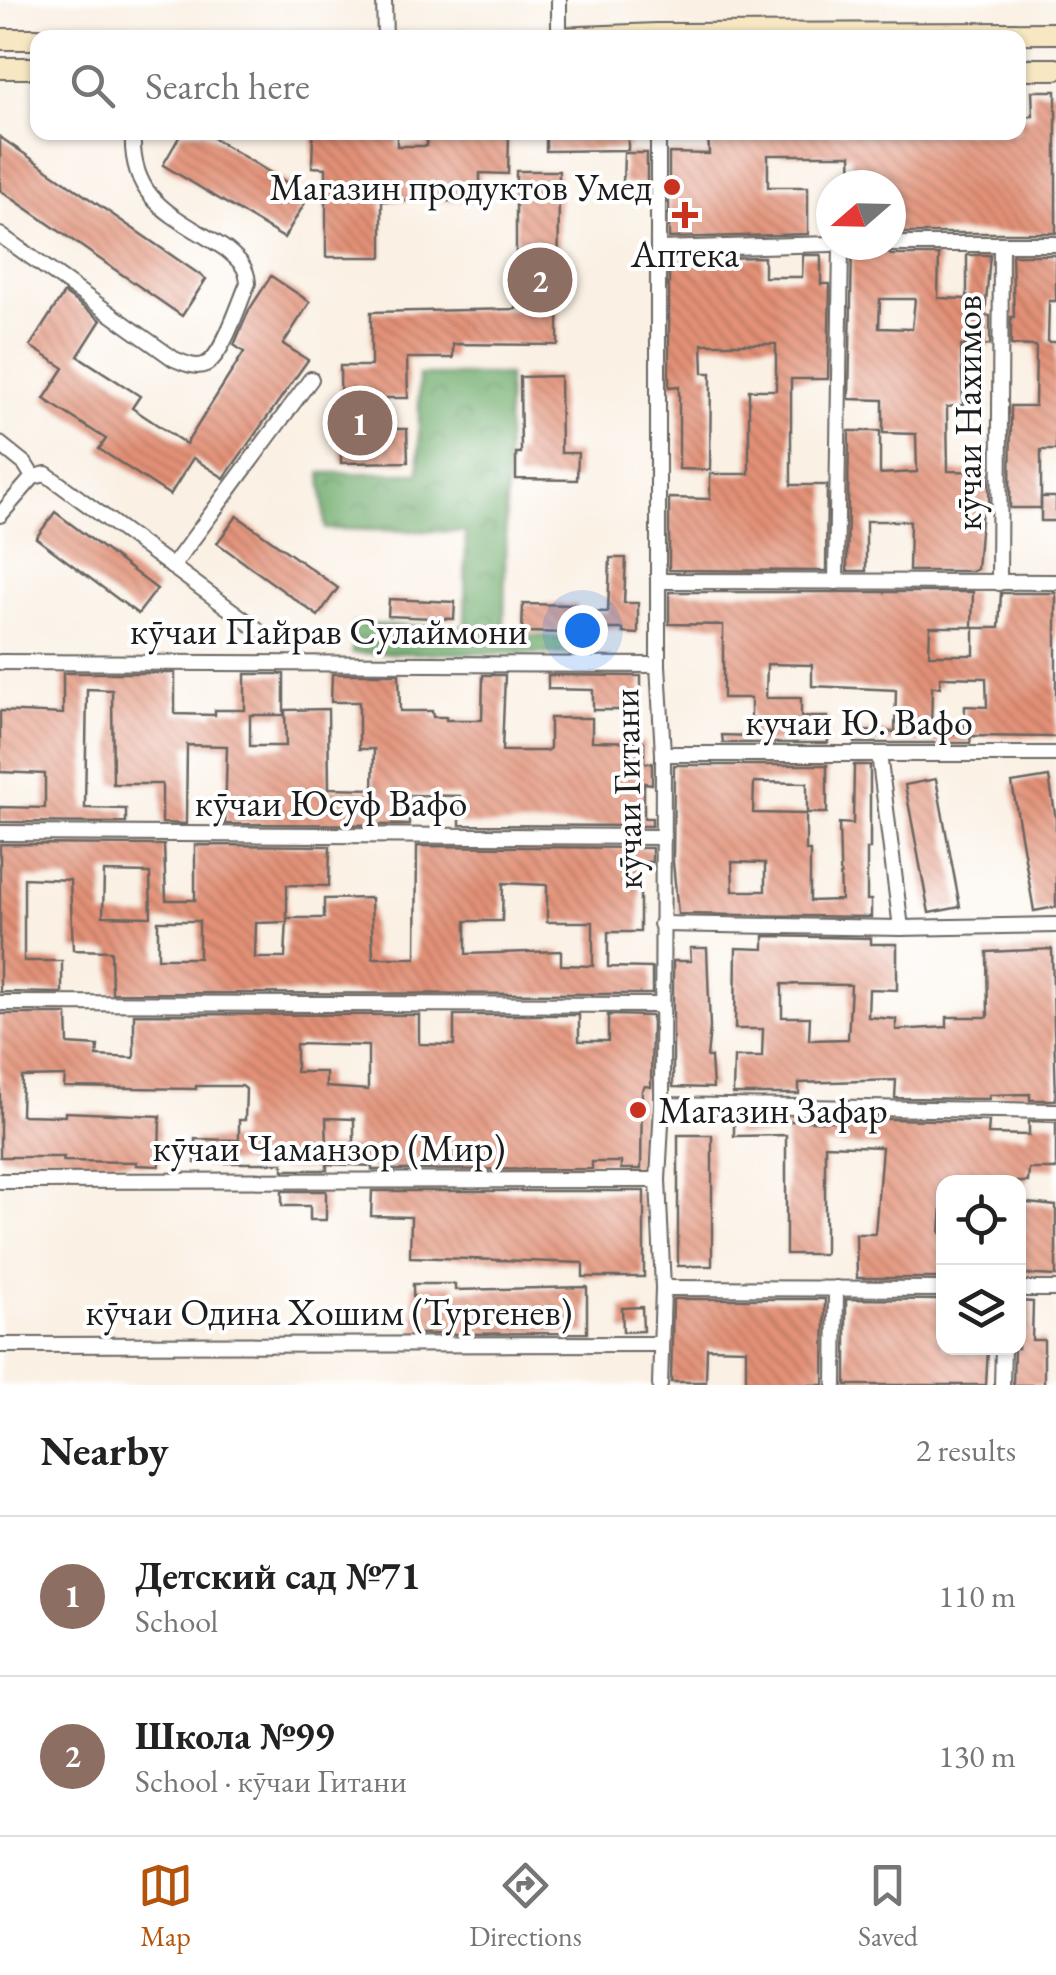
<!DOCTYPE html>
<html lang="en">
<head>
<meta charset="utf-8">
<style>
	:root { --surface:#fff; --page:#f2f2f2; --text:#222; --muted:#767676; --line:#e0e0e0; --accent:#b45309 }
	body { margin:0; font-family:"EB Garamond",serif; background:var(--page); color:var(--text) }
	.controls { position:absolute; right:30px; bottom:30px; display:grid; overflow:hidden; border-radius:20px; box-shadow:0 2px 8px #0004 }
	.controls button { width:90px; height:90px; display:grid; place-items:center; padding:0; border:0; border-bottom:2px solid var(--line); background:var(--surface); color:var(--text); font:50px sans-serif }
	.compass { position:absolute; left:816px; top:170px; width:90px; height:90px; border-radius:50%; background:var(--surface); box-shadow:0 2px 8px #0004; rotate:250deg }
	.you { position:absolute; left:582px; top:630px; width:35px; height:35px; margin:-25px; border:8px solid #fff; border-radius:50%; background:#1a73e8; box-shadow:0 0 0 15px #1a73e833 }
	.badge { display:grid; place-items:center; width:65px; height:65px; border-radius:50%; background:var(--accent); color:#fff; font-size:32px; font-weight:700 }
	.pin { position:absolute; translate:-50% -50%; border:5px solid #fff; box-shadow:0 2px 10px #0006 }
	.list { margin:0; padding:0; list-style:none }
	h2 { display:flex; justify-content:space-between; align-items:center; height:130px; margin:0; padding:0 40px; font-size:42px }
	h2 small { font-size:32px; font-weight:400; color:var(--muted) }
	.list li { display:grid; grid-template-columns:65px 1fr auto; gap:30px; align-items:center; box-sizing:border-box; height:160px; padding:0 40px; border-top:2px solid var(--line) }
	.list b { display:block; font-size:38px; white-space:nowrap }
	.list p { margin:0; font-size:32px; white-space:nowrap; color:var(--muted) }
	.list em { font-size:32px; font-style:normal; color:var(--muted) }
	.icon { flex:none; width:55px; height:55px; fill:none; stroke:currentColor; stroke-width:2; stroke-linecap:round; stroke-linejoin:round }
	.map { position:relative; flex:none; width:1056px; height:1385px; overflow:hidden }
	.search { position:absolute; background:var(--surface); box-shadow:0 2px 8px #0004; left:30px; right:30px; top:30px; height:110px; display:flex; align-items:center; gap:25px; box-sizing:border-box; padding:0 35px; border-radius:20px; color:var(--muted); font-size:38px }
	.sheet { height:450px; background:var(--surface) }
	nav { display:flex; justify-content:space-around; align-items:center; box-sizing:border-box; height:140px; border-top:2px solid var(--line); background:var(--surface); font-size:28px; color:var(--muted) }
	nav a { display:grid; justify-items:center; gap:5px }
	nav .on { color:var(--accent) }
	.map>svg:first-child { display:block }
</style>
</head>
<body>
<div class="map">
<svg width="1056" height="1385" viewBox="0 0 1056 1385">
	<defs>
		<pattern id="forest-crowns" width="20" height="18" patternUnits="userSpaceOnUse" patternTransform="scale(2.5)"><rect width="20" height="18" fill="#70ac6c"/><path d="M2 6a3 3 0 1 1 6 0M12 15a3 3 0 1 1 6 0" fill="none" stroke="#5b8b58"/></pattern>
		<pattern id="building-back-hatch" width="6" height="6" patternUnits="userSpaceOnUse" patternTransform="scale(2.5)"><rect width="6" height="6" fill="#e39177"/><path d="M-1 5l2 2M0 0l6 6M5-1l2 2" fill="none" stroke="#b77661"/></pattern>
	</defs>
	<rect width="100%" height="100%" fill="#fff"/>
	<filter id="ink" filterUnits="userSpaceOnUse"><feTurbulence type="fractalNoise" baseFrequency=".01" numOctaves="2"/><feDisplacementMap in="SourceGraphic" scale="20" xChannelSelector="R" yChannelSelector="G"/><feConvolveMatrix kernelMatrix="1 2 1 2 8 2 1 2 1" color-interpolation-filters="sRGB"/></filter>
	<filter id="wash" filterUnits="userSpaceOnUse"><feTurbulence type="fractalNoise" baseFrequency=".0048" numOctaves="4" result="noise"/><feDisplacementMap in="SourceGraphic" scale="40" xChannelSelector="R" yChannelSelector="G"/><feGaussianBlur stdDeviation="2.25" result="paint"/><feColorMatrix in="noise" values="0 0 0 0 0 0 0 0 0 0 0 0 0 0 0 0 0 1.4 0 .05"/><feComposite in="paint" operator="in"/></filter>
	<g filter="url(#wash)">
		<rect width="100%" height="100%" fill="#faf0e3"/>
		<path fill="url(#forest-crowns)" stroke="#466444" stroke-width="2.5" d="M 419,375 L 508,375 L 504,634 L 578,638 L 578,654 L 352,653 L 353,624 L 465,627 L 466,532 L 325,529 L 321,473 L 419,473 Z"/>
		<g id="blocks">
			<g fill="url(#building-back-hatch)" fill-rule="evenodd">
				<path d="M 1032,91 L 1056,91 L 1056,233 L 891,233 L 891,185 L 852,185 L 851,155 L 768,155 L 768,187 L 808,187 L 808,234 L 669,238 L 669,153 L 709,154 L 708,132 L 1018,132 L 1018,117 L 1033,116 Z"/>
				<path d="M 182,132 L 203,132 L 309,196 L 284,238 L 163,165 Z"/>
				<path d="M 313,132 L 397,134 L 397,146 L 427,146 L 427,133 L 509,135 L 508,174 L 480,173 L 480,201 L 382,201 L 382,257 L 326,257 L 326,168 L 312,167 Z"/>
				<path d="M 546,132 L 628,132 L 628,150 L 546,151 Z"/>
				<path d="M 0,137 L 206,279 L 182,316 L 0,190 Z"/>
				<path d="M 624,153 L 647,153 L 647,185 L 623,184 Z"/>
				<path d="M 516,171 L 559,171 L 558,345 L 453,344 L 453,358 L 407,358 L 408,398 L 379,398 L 380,429 L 407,429 L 408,462 L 341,463 L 340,366 L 371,366 L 371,312 L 516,309 Z"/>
				<path d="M 852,249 L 882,249 L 891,255 L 939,255 L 938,298 L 967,299 L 967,255 L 990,255 L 985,315 L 990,316 L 990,345 L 961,346 L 963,405 L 947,407 L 948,471 L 989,472 L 989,508 L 982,508 L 977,569 L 973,571 L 909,571 L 910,521 L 866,521 L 866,571 L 847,571 L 849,431 L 880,431 L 880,474 L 917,472 L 916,434 L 883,433 L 883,400 L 849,399 ZM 880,299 L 915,299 L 912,329 L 879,328 Z"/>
				<path d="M 803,255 L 821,255 L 821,284 L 830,284 L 828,379 L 791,379 L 791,485 L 827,485 L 826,571 L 669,570 L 669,498 L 710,499 L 710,474 L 749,474 L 749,390 L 776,390 L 776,344 L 702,344 L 703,373 L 711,373 L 710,470 L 679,469 L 679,386 L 669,387 L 669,259 L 764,257 L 764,277 L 802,277 Z"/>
				<path d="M 1012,255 L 1056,255 L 1056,301 L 1049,301 L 1048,342 L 1056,342 L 1056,450 L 1041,450 L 1041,508 L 1010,508 L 1011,406 L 1035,406 L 1036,346 L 1011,345 L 1011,317 L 1014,317 Z"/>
				<path d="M 271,276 L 310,302 L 283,344 L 308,360 L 224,478 L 193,458 L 170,495 L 99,449 L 106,439 L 44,399 L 64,368 L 30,346 L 64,293 L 101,320 L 78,356 L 140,396 L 132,408 L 186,444 L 244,352 L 234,345 L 249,310 Z"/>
				<path d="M 560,376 L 561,453 L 578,453 L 577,480 L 516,479 L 516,453 L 521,453 L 520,377 Z"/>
				<rect x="1041" y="497" width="15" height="24"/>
				<path d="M 55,512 L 157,589 L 138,614 L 36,538 Z"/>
				<path d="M 237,516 L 338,588 L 318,616 L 217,543 Z"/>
				<path d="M 610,558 L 626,558 L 624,603 L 638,603 L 638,634 L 623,633 L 623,629 L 577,629 L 577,633 L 522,632 L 523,604 L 577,605 L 577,611 L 608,612 Z"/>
				<path d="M 669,592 L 973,592 L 972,627 L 930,627 L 929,655 L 974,655 L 974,628 L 999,628 L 1001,593 L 1056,593 L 1056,737 L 971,736 L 970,743 L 855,743 L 855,731 L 895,732 L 896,690 L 812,686 L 812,665 L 767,664 L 766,698 L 801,698 L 801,717 L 828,717 L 828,743 L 723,743 L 722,735 L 751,736 L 751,698 L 723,698 L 723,625 L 669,624 ZM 940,677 L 986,678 L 987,707 L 965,706 L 964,734 L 931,733 L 932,687 L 940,687 Z"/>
				<path d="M 389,599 L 455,602 L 454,619 L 388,616 Z"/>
				<path d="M 63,673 L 175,673 L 175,714 L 215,715 L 215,710 L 245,710 L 245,674 L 284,674 L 284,715 L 250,715 L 250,746 L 286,746 L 285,710 L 328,709 L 329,788 L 373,789 L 374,749 L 359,749 L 359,702 L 331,702 L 332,674 L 399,674 L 400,711 L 432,711 L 433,717 L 446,717 L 446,720 L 482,720 L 483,675 L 505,675 L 502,751 L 547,751 L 550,748 L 550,718 L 592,718 L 592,741 L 644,742 L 644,763 L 652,763 L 652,784 L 644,783 L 644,818 L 652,818 L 652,826 L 460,825 L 460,796 L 409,795 L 409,825 L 225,824 L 227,746 L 187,745 L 186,824 L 162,823 L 162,784 L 113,784 L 112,690 L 87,689 L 85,808 L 126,809 L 126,823 L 0,822 L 0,807 L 45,808 L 45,774 L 0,772 L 0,711 L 63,714 Z"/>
				<path d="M 548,675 L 641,676 L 641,710 L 593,710 L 593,690 L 548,689 Z"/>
				<path d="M 674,765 L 827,765 L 827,813 L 807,813 L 807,783 L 754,782 L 753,813 L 806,814 L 806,851 L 810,851 L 810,901 L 841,900 L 839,823 L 853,824 L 854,765 L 870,765 L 870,849 L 867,849 L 867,900 L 871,900 L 871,917 L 678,914 L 673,862 ZM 732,862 L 765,863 L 765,891 L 733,891 Z"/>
				<path d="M 1049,777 L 1056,819 L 1056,907 L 1034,911 L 1012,783 Z"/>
				<path d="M 936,779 L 960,907 L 929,913 L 905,785 Z"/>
				<path d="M 0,844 L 164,845 L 166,900 L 195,900 L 195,845 L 330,846 L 329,886 L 287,885 L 287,922 L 256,923 L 255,958 L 285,958 L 287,918 L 324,918 L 324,899 L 371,898 L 373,958 L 416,958 L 417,846 L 652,848 L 652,862 L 640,862 L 640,932 L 608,932 L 608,967 L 652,968 L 652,994 L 112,993 L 111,951 L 73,950 L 70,880 L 24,878 L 24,961 L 62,961 L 62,993 L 0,992 ZM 104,872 L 150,873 L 151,917 L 103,916 ZM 503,883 L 547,885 L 547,922 L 593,922 L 593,966 L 561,965 L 561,951 L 466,954 L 466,921 L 502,921 ZM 158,921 L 199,921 L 199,958 L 158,958 Z"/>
				<path d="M 764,936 L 871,938 L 871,944 L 897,944 L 897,990 L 869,989 L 868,1017 L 896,1019 L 896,1030 L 947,1027 L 947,1017 L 988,1017 L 987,952 L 1052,949 L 1056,1100 L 1030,1100 L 1030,1094 L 989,1095 L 989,1099 L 895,1098 L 896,1080 L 799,1083 L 799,1094 L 733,1094 L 734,1057 L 762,1057 L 763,1029 L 735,1029 L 736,948 L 764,949 ZM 782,984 L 851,985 L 848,1039 L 809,1040 L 810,1017 L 782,1017 Z"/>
				<path d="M 690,948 L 707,948 L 710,1028 L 707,1057 L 711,1057 L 713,1088 L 673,1087 L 673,961 L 691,961 Z"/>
				<path d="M 0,1014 L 67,1014 L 68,1044 L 98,1046 L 97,1056 L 134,1058 L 134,1014 L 419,1015 L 419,1044 L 454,1045 L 454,1015 L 579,1015 L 579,1041 L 608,1041 L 608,1015 L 652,1016 L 651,1087 L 645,1086 L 642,1090 L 641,1169 L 621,1169 L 621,1162 L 592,1162 L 592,1169 L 372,1170 L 372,1166 L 327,1164 L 327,1170 L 283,1170 L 283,1163 L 195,1163 L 195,1139 L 239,1140 L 239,1120 L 245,1120 L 246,1089 L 242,1086 L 196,1086 L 196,1089 L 64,1087 L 65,1076 L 22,1077 L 21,1115 L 65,1116 L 65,1112 L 160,1116 L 159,1166 L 136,1165 L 137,1162 L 63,1161 L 64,1157 L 0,1157 ZM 296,1044 L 368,1046 L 368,1090 L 326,1087 L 326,1072 L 296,1072 ZM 326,1118 L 354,1119 L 354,1147 L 327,1147 Z"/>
				<path d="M 837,1118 L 989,1121 L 988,1134 L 1029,1135 L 1029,1121 L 1056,1122 L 1056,1169 L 1029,1169 L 1028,1182 L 944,1182 L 940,1233 L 944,1233 L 944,1278 L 857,1278 L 856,1234 L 875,1234 L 882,1147 L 825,1145 L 825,1254 L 786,1254 L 786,1135 L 734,1136 L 734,1121 L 837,1121 Z"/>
				<rect x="678" y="1135" width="34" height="131"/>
				<path d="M 282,1191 L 326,1191 L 326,1220 L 310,1220 L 310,1206 L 282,1206 Z"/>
				<path d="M 372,1191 L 644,1191 L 644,1277 L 583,1277 L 583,1263 L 410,1257 L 411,1217 L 371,1216 Z"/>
				<path d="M 1018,1202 L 1056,1206 L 1056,1276 L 1018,1274 Z"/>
				<path d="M 413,1284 L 455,1284 L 455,1290 L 587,1287 L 587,1333 L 414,1334 Z"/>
				<path d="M 673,1299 L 825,1299 L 824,1385 L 746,1385 L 746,1349 L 707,1348 L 706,1382 L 671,1382 Z"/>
				<path d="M 846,1299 L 944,1300 L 944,1348 L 988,1348 L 986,1385 L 846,1385 Z"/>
				<path d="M 1018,1301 L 1033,1302 L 1032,1340 L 1044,1340 L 1044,1385 L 1013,1385 L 1014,1348 L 1018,1348 Z"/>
				<path d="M 642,1307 L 643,1331 L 623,1332 L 622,1308 Z"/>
			</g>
		</g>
	</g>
	<g filter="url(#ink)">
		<use href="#blocks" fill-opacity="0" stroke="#6a6662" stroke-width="2.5"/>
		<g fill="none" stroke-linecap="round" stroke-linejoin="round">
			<defs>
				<g id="minor">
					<path d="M 384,0 L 385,38"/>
					<path d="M 559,0 L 559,37"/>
					<path d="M 658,132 L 658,665 L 663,754 L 662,1105 L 658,1180 L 663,1288 L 660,1385"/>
					<path d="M 0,235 L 174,359 C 184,363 196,369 206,364 C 223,356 240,301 248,283 C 247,267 239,260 227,250 C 176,216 129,203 133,132"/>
					<path d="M 891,244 L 1056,244"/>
					<path d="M 659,249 L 831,244"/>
					<path d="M 0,444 L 25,464 L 33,477"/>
					<path d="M 0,515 L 33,477 L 46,474 L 257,629"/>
					<path d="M 172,567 L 311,379"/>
					<path d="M 659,581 L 1056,582"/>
					<path d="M 836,582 L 841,245"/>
					<path d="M 999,583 L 1001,244"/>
					<path d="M 0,662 L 658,665"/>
					<path d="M 663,754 L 1056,754"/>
					<path d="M 879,754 L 901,928"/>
					<path d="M 0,833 L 662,837"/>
					<path d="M 661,924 L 901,928 L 1056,925"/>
					<path d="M 0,1003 L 662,1005"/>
					<path d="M 662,1105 L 1056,1111"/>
					<path d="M 0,1181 L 658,1180"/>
					<path d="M 663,1288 L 944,1289"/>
					<path d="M 1018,1289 L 1056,1289"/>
					<path d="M 0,1345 L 659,1344"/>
					<path d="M 835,1385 L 836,1288"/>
					<path d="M 1002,1385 L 1003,1348"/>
				</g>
				<g id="secondary">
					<path d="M 556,38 L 657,34 L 1056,33"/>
					<path d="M 0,39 L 38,39"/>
					<path d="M 0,68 L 38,68"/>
					<path d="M 1018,69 L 1056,69"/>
				</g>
			</defs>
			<use href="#minor" stroke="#6a6662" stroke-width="18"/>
			<use href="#secondary" stroke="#6a6662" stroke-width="24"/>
			<use href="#minor" stroke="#fff" stroke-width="14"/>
			<use href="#secondary" stroke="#f7e8c3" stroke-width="20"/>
		</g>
	</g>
	<g fill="#c8321e" stroke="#fff" stroke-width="4">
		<circle cx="672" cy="187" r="10"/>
		<path d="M680 200h10v10h10v10h-10v10h-10v-10h-10v-10h10z"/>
		<circle cx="638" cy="1110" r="10"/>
	</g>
	<g text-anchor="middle" stroke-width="8" stroke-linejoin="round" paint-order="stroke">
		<g font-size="38" fill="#1c1c1c" stroke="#fff" text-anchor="end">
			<text x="652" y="200">Магазин продуктов Умед</text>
			<text x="685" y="267" text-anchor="middle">Аптека</text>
			<text x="658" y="1123" text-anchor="start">Магазин Зафар</text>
		</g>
		<g font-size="38" fill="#1c1c1c" stroke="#fff">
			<text transform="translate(968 413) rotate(-90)" y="13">кӯчаи Нахимов</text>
			<text x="329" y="644">кӯчаи Пайрав Сулаймони</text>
			<text x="859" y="735">кучаи Ю. Вафо</text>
			<text transform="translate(627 789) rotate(-91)" y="13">кӯчаи Гитани</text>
			<text x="331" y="816">кӯчаи Юсуф Вафо</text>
			<text x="329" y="1161">кӯчаи Чаманзор (Мир)</text>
			<text x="329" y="1325">кӯчаи Одина Хошим (Тургенев)</text>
		</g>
	</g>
</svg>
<div class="controls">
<button><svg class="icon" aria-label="locate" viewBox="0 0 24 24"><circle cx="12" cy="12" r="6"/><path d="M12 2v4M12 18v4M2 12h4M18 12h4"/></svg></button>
<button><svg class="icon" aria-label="layers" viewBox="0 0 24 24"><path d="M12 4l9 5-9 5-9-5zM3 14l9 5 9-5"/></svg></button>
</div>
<svg class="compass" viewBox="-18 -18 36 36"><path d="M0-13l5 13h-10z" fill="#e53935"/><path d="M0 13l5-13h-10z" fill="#767676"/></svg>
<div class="you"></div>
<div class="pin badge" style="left:360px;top:423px;background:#8d6e63">1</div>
<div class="pin badge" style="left:540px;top:280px;background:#8d6e63">2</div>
<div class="search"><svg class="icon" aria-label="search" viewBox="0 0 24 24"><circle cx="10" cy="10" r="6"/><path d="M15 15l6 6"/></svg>Search here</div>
</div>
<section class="sheet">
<h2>Nearby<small>2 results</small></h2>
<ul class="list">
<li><span class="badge" style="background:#8d6e63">1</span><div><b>Детский сад №71</b><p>School</p></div><em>110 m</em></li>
<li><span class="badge" style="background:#8d6e63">2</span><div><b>Школа №99</b><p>School · кӯчаи Гитани</p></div><em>130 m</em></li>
</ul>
</section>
<nav>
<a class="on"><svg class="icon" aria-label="map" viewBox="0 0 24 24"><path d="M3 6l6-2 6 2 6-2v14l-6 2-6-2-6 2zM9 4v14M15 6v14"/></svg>Map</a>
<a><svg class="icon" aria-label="directions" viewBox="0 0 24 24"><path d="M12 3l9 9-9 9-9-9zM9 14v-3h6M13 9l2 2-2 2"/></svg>Directions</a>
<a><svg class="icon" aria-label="saved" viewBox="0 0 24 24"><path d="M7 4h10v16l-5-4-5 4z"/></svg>Saved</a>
</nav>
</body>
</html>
